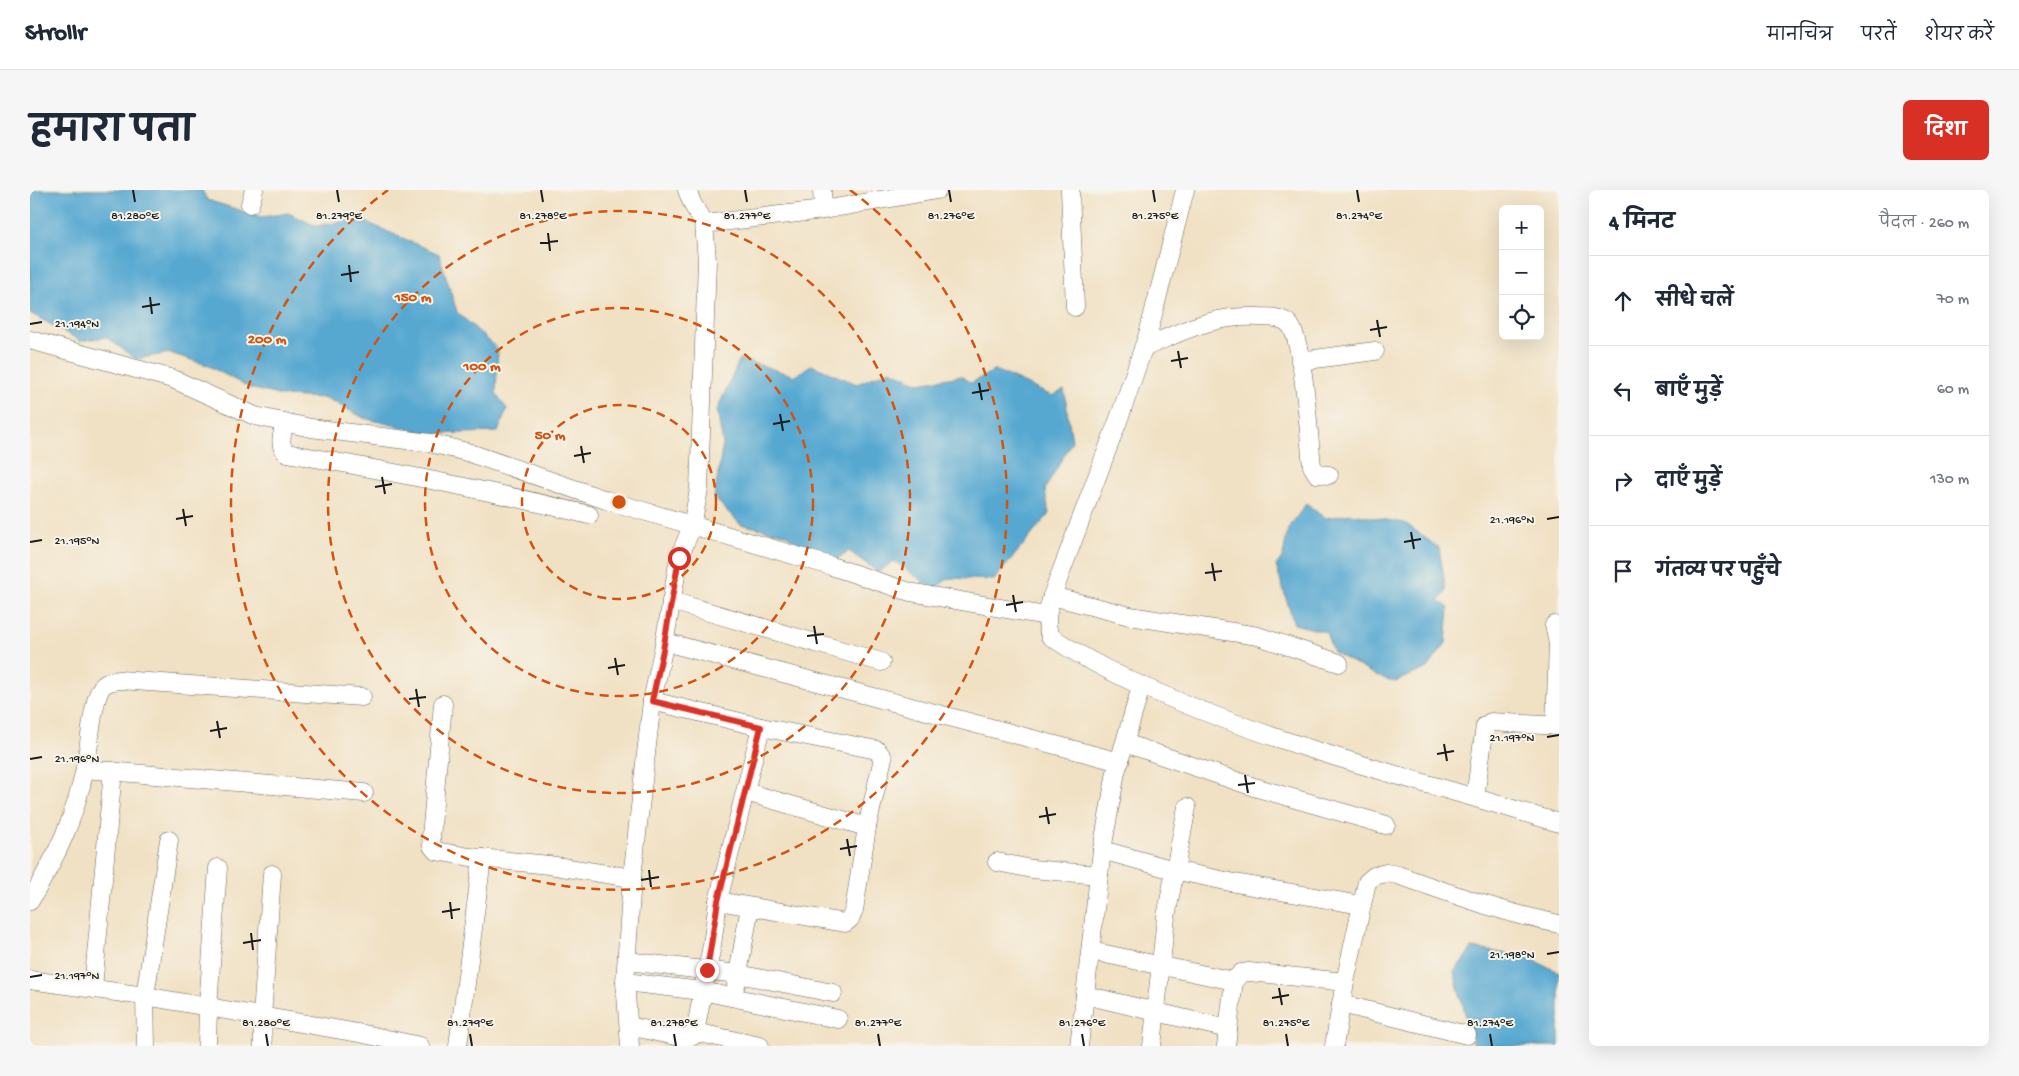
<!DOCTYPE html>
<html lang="hi">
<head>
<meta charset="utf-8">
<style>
	:root { --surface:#fff; --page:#f6f6f7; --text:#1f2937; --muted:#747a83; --line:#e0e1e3; --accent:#d93025 }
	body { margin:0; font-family:"Gochi Hand","Playpen Sans Deva",sans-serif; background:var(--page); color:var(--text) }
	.controls { position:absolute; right:15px; top:15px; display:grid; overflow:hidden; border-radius:8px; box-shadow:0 5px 20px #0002 }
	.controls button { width:45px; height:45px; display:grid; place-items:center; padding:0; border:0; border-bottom:1px solid var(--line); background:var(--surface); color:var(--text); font:25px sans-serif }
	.stop { position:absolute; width:15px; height:15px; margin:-11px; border:4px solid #d93025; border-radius:50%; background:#fff }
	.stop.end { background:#d93025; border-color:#fff; box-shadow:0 1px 5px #0008 }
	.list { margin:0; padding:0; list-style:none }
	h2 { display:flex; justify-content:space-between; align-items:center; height:65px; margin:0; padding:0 20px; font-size:21px }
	h2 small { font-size:16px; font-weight:400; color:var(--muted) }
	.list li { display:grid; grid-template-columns:32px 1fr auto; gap:15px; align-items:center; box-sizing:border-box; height:90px; padding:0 20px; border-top:1px solid var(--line) }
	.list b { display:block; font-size:19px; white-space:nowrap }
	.list em { font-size:16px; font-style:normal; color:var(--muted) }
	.icon { flex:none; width:28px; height:28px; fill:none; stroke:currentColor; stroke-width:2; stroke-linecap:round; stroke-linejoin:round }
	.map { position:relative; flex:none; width:1529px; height:856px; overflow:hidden; border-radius:8px }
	header { display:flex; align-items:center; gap:30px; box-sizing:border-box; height:70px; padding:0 25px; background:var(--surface); border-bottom:1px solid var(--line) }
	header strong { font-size:24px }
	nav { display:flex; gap:28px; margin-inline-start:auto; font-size:18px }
	.intro { display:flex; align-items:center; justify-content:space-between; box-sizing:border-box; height:120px; padding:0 30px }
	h1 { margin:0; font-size:35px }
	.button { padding:12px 22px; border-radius:8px; background:var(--accent); color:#fff; font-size:18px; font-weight:700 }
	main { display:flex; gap:30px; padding:0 30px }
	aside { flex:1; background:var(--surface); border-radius:8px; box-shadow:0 5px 20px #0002 }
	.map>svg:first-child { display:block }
</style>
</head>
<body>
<header>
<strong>Strollr</strong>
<nav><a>मानचित्र</a><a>परतें</a><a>शेयर करें</a></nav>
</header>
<div class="intro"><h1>हमारा पता</h1><a class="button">दिशा</a></div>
<main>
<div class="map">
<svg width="1529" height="856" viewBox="0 0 1529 856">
	<rect width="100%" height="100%" fill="#f7f3e8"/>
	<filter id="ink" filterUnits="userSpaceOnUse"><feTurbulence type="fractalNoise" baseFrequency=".02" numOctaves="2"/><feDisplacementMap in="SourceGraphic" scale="10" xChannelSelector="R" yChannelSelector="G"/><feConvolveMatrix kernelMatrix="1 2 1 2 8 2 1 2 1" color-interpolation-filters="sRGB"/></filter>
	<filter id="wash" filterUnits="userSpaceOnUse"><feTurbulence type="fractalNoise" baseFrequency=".0096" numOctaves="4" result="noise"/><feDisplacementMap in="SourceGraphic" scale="20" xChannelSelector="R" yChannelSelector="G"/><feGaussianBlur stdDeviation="1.12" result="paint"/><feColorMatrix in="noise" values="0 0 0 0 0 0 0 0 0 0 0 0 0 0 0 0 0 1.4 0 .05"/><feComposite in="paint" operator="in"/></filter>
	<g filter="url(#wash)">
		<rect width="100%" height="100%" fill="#f1e1c4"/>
		<g fill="#56a8d1" stroke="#396276">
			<path d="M 0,0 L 172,0 L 177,10 L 232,27 L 258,23 L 286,36 L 329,29 L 409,64 L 427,122 L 468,159 L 466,203 L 477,219 L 468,242 L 398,244 L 334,228 L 296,208 L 252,206 L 220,198 L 177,175 L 140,163 L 106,169 L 76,147 L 51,151 L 0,123 Z"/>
			<path d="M 710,169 L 765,186 L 781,175 L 827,194 L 860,180 L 889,193 L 931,186 L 941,193 L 965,180 L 1022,206 L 1034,200 L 1042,251 L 1015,299 L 1019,324 L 964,390 L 919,388 L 904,399 L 864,371 L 848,382 L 819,361 L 803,372 L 775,359 L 755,344 L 710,334 L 684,308 L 693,254 L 687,220 Z"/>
			<path d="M 1276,314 L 1295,328 L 1321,324 L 1375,333 L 1409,358 L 1416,401 L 1409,411 L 1419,418 L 1416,453 L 1398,478 L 1365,492 L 1347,486 L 1303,462 L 1296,442 L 1264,434 L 1246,376 L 1253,366 L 1258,339 Z"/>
			<path d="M 1442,758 L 1496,767 L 1529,782 L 1529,856 L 1444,856 L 1424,782 Z"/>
		</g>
	</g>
	<g filter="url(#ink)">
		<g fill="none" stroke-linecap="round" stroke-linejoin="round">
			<defs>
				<g id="minor">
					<path d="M 792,0 L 793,20"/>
					<path d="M 1040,0 L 1045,117"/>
					<path d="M 1155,0 L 1118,144 L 1091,223 L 1022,406 C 1018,421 1014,431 1020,446 C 1070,480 1126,503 1183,525 C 1296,568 1413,597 1529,633"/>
					<path d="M 220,14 L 224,0"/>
					<path d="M 674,34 L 793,20 L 907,0"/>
					<path d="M 0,150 L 143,189 L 225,226 L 281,238 L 400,253 L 437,262 L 576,310 L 801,376 L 880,402 L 1016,426"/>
					<path d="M 1113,158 C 1156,140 1181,125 1230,127 C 1238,127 1252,127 1259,134 C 1274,149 1279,250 1282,276 L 1287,284 L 1299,285"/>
					<path d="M 1270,171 L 1345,161"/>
					<path d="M 255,232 C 253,242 247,256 257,263 C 358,281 459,300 559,325"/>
					<path d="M 1022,406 L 1100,426 L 1228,446 L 1309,473"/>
					<path d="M 641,411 L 851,472"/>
					<path d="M 1524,435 L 1528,454 L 1525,536"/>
					<path d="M 635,452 L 1090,572"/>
					<path d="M 622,511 L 731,537 L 847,560 L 853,568 L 837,637 L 824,720 L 820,729 L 815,733 L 688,711"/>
					<path d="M 413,514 L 401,647 L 402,656 L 406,661 L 440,667 L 519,675 L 602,688"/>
					<path d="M 1095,553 L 1224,597 L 1356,635"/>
					<path d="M 55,579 L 334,603"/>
					<path d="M 716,602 L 837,637"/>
					<path d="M 1445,607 L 1455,536 L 1461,532 L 1529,536"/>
					<path d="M 1072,660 L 1144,680 L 1205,693 L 1331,715"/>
					<path d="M 967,672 L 1002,679 L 1069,685"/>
					<path d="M 0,711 C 26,667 45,629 55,578 C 60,556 61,519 70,500 C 74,492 82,491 90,490 L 332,507"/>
					<path d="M 1061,761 L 1204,791"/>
					<path d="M 597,771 L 708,784 L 803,803"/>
					<path d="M 0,790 L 115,806 L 334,844 L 390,856"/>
					<path d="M 595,792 L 672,801 L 808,829"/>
					<path d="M 706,795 L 720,717"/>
					<path d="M 63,798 L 83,581"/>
					<path d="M 1055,805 L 1198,839"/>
					<path d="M 1311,814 L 1437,845"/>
					<path d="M 599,836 L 654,848 L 663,846 L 665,842 L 682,755 L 688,711 L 731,537"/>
					<path d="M 665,842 L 730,856"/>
					<path d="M 116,856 L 115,806 L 139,650"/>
					<path d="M 177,856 L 178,816 L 188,678"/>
					<path d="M 233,856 L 232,827 L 242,684"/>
					<path d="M 428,856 L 452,668"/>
					<path d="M 600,856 L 595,792 L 602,688 L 622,511 L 633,460 L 649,368 L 662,336 L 669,299 L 677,70 L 674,34 L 662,13 L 657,0"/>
					<path d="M 1049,856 L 1072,660 L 1086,582 L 1111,497"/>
					<path d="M 1122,856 L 1136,727 L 1157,617"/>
					<path d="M 1196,856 L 1204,791 L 1211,783 L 1219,782 L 1315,792"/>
					<path d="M 1304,856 L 1315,792 L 1337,692 L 1344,686 L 1356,683 L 1368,685 C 1422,704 1474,723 1529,734"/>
				</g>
			</defs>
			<use href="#minor" stroke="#676157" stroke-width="19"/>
			<use href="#minor" stroke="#fff" stroke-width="18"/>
		</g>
	</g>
	<g fill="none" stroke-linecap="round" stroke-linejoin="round" filter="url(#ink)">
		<path stroke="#d93025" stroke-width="6" d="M 649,368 L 633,460 L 622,511 L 731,537 L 688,711 L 677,780"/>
	</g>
	<path fill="none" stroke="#1c1c1c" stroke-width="2" d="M 103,0 L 105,12M 307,0 L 309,12M 511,0 L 513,12M 715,0 L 717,12M 919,0 L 921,12M 1123,0 L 1125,12M 1327,0 L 1329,12M 518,43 L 520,61M 510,53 L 528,51M 319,75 L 321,92M 311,85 L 329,82M 120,107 L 122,124M 112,117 L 130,114M 1347,130 L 1350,147M 0,134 L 12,132M 1340,140 L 1357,137M 1148,161 L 1151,178M 1141,171 L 1158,168M 949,193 L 952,210M 942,203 L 959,200M 750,224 L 753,241M 743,234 L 760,231M 551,256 L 554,273M 544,266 L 561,263M 352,287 L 355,304M 345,297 L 362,294M 153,319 L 156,336M 146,329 L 163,326M 1517,329 L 1529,327M 1381,342 L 1384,359M 0,352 L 12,350M 1374,352 L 1391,349M 1182,373 L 1185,391M 1175,383 L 1192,381M 983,405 L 986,422M 976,415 L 993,412M 784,436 L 787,454M 777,446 L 794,444M 585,468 L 588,485M 578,478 L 595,475M 386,499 L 389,517M 379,509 L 396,507M 187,531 L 190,548M 180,541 L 197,538M 1517,547 L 1529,545M 1414,554 L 1417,571M 1407,564 L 1424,561M 0,569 L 12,567M 1215,585 L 1218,603M 1208,595 L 1225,593M 1016,617 L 1019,634M 1009,627 L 1026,624M 817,649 L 820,666M 810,659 L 827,656M 619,680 L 621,697M 611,690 L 629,687M 420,712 L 422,729M 412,722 L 430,719M 221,743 L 223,760M 213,753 L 231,750M 1517,764 L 1529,762M 0,787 L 12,785M 1249,798 L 1252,815M 1242,808 L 1259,805M 236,844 L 238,856M 440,844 L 442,856M 644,844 L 646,856M 848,844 L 850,856M 1052,844 L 1054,856M 1256,844 L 1258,856M 1460,844 L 1462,856"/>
	<g fill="none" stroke="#d4530e" stroke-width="2.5" stroke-dasharray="9 6">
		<circle cx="589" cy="312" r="97"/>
		<circle cx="589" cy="312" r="194"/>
		<circle cx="589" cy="312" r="291"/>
		<path d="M820 0A388 388 0 1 1 358 0"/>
	</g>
	<g font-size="12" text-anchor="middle" fill="#1c1c1c" stroke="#f7f3e8" stroke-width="4" stroke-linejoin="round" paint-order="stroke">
		<text x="105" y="29">81.280°E</text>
		<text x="309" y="29">81.279°E</text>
		<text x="513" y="29">81.278°E</text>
		<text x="717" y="29">81.277°E</text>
		<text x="921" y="29">81.276°E</text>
		<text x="1125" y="29">81.275°E</text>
		<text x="1329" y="29">81.274°E</text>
		<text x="47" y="137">21.194°N</text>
		<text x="1482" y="333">21.196°N</text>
		<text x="47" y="354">21.195°N</text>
		<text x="1482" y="551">21.197°N</text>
		<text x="47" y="572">21.196°N</text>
		<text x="1482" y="768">21.198°N</text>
		<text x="47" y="789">21.197°N</text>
		<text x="236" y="836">81.280°E</text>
		<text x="440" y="836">81.279°E</text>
		<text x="644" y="836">81.278°E</text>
		<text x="848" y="836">81.277°E</text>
		<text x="1052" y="836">81.276°E</text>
		<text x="1256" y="836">81.275°E</text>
		<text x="1460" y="836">81.274°E</text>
	</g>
	<circle cx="589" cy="312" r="8" fill="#d4530e" stroke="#f7f3e8" stroke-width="2.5"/>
	<g font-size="15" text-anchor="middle" font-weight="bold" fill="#d4530e" stroke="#f7f3e8" stroke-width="4" stroke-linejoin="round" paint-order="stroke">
		<text x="383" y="111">150 m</text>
		<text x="237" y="153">200 m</text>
		<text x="452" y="180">100 m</text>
		<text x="520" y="249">50 m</text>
	</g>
</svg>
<div class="controls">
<button>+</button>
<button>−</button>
<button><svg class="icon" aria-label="locate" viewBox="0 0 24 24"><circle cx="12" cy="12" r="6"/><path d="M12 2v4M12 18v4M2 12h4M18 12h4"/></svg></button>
</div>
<div class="stop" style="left:649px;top:368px"></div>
<div class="stop end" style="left:677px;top:780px"></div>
</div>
<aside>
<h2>4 मिनट<small>पैदल · 260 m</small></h2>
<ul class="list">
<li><svg class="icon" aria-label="ahead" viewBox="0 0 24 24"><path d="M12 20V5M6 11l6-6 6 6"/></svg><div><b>सीधे चलें</b></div><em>70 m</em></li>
<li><svg class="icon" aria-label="left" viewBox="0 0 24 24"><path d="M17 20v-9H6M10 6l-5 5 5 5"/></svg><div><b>बाएँ मुड़ें</b></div><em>60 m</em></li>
<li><svg class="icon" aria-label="right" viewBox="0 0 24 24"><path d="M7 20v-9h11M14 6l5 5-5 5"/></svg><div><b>दाएँ मुड़ें</b></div><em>130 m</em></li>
<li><svg class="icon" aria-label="arrive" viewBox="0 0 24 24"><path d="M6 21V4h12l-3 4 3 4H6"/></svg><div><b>गंतव्य पर पहुँचे</b></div></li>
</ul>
</aside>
</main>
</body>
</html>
